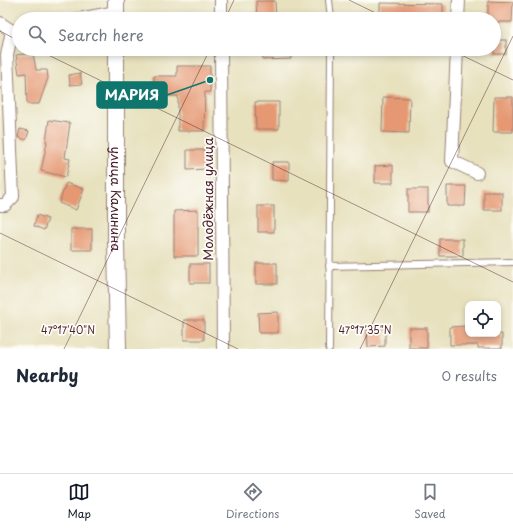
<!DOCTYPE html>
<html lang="en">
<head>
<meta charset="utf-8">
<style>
	:root { --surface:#fff; --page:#f2f2f3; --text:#1f2937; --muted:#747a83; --line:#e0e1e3; --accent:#111827 }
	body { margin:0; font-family:"Playpen Sans",sans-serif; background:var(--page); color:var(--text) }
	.controls { position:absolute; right:12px; bottom:12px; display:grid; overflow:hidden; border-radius:8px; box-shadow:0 2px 6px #0003 }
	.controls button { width:36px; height:36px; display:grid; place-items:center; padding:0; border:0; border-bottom:1px solid var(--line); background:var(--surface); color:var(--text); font:20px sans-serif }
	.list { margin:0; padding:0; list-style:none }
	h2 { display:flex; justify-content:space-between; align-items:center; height:52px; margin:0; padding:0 16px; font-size:17px }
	h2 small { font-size:13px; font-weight:400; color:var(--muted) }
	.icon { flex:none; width:22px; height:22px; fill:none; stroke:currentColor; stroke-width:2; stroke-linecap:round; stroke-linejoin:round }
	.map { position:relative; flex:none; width:513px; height:349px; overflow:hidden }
	.search { position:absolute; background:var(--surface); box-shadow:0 2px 6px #0003; left:12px; right:12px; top:12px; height:44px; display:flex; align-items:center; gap:10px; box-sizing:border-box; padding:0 14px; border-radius:22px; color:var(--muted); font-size:15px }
	.sheet { height:124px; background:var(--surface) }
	nav { display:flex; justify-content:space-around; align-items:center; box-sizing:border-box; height:56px; border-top:1px solid var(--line); background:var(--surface); font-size:11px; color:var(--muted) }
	nav a { display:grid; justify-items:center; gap:2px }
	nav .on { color:var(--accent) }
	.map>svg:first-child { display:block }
</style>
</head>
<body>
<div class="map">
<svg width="513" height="349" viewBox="0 0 513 349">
	<rect width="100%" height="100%" fill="#fdfcf7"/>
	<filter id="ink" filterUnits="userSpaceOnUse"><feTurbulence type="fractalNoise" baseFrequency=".025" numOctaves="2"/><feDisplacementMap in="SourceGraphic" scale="8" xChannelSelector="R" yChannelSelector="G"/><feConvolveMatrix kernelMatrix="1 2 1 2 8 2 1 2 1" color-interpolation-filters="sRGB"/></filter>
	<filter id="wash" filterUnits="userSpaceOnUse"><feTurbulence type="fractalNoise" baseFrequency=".012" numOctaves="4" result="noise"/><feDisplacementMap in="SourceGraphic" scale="16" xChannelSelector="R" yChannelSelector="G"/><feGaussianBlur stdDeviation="0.9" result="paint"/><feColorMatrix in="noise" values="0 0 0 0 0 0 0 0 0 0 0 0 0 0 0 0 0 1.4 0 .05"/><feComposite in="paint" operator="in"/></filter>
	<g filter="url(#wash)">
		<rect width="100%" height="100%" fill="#e7e1be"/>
		<g id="blocks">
			<g fill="#e59872">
				<path d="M 256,1 L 275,1 L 276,19 L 257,19 Z"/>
				<path d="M 488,1 L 513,2 L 512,22 L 494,22 L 494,19 L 488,19 Z"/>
				<path d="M 380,3 L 443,4 L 443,19 L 380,19 Z"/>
				<rect x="494" y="40" width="12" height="14"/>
				<path d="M 262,49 L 291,49 L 291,59 L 263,60 Z"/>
				<path d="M 33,53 L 36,70 L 47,70 L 48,78 L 39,104 L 27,104 L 26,73 L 19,74 L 16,55 Z"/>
				<path d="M 177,66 L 210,66 L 210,92 L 205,92 L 204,131 L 178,131 L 178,96 L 154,96 L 154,76 L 177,76 Z"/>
				<path d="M 80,73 L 82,84 L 70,85 L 69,75 Z"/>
				<path d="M 383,97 L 410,98 L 409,133 L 382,132 Z"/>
				<path d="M 494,97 L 513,97 L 513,132 L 493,132 Z"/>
				<path d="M 255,102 L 279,102 L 279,129 L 256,129 Z"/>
				<path d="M 49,120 L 70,123 L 65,158 L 70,159 L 66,177 L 41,171 L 47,142 L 46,142 Z"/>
				<path d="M 20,129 L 29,131 L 26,140 L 18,137 Z"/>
				<path d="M 187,150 L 207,150 L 207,169 L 187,170 Z"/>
				<path d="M 272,162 L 289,162 L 289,181 L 272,180 Z"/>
				<path d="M 393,165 L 393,183 L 375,183 L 375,166 Z"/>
				<path d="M 66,183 L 84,189 L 76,210 L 59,203 Z"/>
				<path d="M 447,186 L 466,186 L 465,206 L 447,206 Z"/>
				<rect x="408" y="189" width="20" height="23"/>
				<rect x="484" y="192" width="18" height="18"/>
				<rect x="258" y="206" width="16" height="26"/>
				<path d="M 198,210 L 198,256 L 174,256 L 174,211 Z"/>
				<path d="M 37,215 L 48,219 L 44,230 L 34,226 Z"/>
				<rect x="71" y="229" width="21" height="21"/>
				<rect x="440" y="239" width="23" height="17"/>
				<rect x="256" y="263" width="21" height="21"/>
				<rect x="190" y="264" width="19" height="19"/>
				<path d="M 278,312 L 278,333 L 259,333 L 258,313 Z"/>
				<rect x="184" y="320" width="20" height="20"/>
				<path d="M 465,326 L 465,334 L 502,334 L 502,348 L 478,348 L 478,345 L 450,345 L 450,327 Z"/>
				<path d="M 385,328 L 385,346 L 368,347 L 367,329 Z"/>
				<rect x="409" y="328" width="18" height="20"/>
			</g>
		</g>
	</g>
	<g filter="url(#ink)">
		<use href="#blocks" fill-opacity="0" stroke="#988074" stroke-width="1"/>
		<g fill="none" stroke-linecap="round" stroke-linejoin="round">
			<defs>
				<g id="lane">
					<path d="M 329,0 L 331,19"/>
					<path d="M 329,266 L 513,262"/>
					<path d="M 329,349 L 331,49"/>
				</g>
				<g id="street">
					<path d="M 221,0 L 221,19"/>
					<path d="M 79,19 L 116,12"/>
					<path d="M 458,19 L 459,0"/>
					<path d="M 0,23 L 12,31 L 19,30"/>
					<path d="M 221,49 L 223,349"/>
					<path d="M 457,49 L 452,161 L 477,173"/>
					<path d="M 0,205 L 5,205 L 13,197 L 7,55 L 12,31"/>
				</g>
				<g id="secondary">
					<path d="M 116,0 L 116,19"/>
					<path id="s1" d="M 116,49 L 116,242 L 118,349"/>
				</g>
			</defs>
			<use href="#lane" stroke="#988074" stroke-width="8"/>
			<use href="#street" stroke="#988074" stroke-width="14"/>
			<use href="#secondary" stroke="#988074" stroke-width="18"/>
			<use href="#lane" stroke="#fff" stroke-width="6"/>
			<use href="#street" stroke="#fff" stroke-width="12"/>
			<use href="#secondary" stroke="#fff" stroke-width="16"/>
		</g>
	</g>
	<path fill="none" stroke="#4a1f2b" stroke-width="1" stroke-opacity="0.45" d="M 349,0 L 388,19M 225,19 L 234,0M 0,31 L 19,41M 36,49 L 513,282M 449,49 L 513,80M 0,233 L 238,349M 64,349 L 210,49M 360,349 L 513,36"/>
	<g text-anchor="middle" stroke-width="3.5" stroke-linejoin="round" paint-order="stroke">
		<g font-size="13" fill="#4a1f2b" stroke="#fdfcf7">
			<text dy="5" stroke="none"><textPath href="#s1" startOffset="150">улица Калинина</textPath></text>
			<text transform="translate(208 199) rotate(-90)" y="5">Молодёжная улица</text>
		</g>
	</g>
	<g font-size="10" text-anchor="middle" fill="#4a1f2b" stroke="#fdfcf7" stroke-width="3.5" stroke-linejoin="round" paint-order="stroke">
		<text x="68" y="334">47°17'40"N</text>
		<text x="365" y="334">47°17'35"N</text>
	</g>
	<path fill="none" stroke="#0f766e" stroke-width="1.5" d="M210 80L167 95"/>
	<circle fill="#0f766e" stroke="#fdfcf7" stroke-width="1.5" cx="210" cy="80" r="4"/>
	<rect fill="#0f766e" stroke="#0f766e" stroke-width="1.5" x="97" y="82" width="70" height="26" rx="4"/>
	<g font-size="14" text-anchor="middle" font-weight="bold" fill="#fff">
		<text x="132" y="100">МАРИЯ</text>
	</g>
</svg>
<div class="controls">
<button><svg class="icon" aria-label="locate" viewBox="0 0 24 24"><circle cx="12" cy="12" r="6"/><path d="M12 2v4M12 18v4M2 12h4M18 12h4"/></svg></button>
</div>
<div class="search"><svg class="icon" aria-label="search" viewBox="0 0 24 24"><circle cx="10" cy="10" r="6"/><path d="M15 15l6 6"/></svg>Search here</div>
</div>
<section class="sheet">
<h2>Nearby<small>0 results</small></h2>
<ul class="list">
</ul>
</section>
<nav>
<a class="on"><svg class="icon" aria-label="map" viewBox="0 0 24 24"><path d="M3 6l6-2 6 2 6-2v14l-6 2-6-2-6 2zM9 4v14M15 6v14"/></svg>Map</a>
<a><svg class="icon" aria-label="directions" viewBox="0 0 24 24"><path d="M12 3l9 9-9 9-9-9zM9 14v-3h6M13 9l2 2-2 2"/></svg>Directions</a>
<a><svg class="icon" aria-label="saved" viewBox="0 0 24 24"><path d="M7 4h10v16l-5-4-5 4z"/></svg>Saved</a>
</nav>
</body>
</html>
